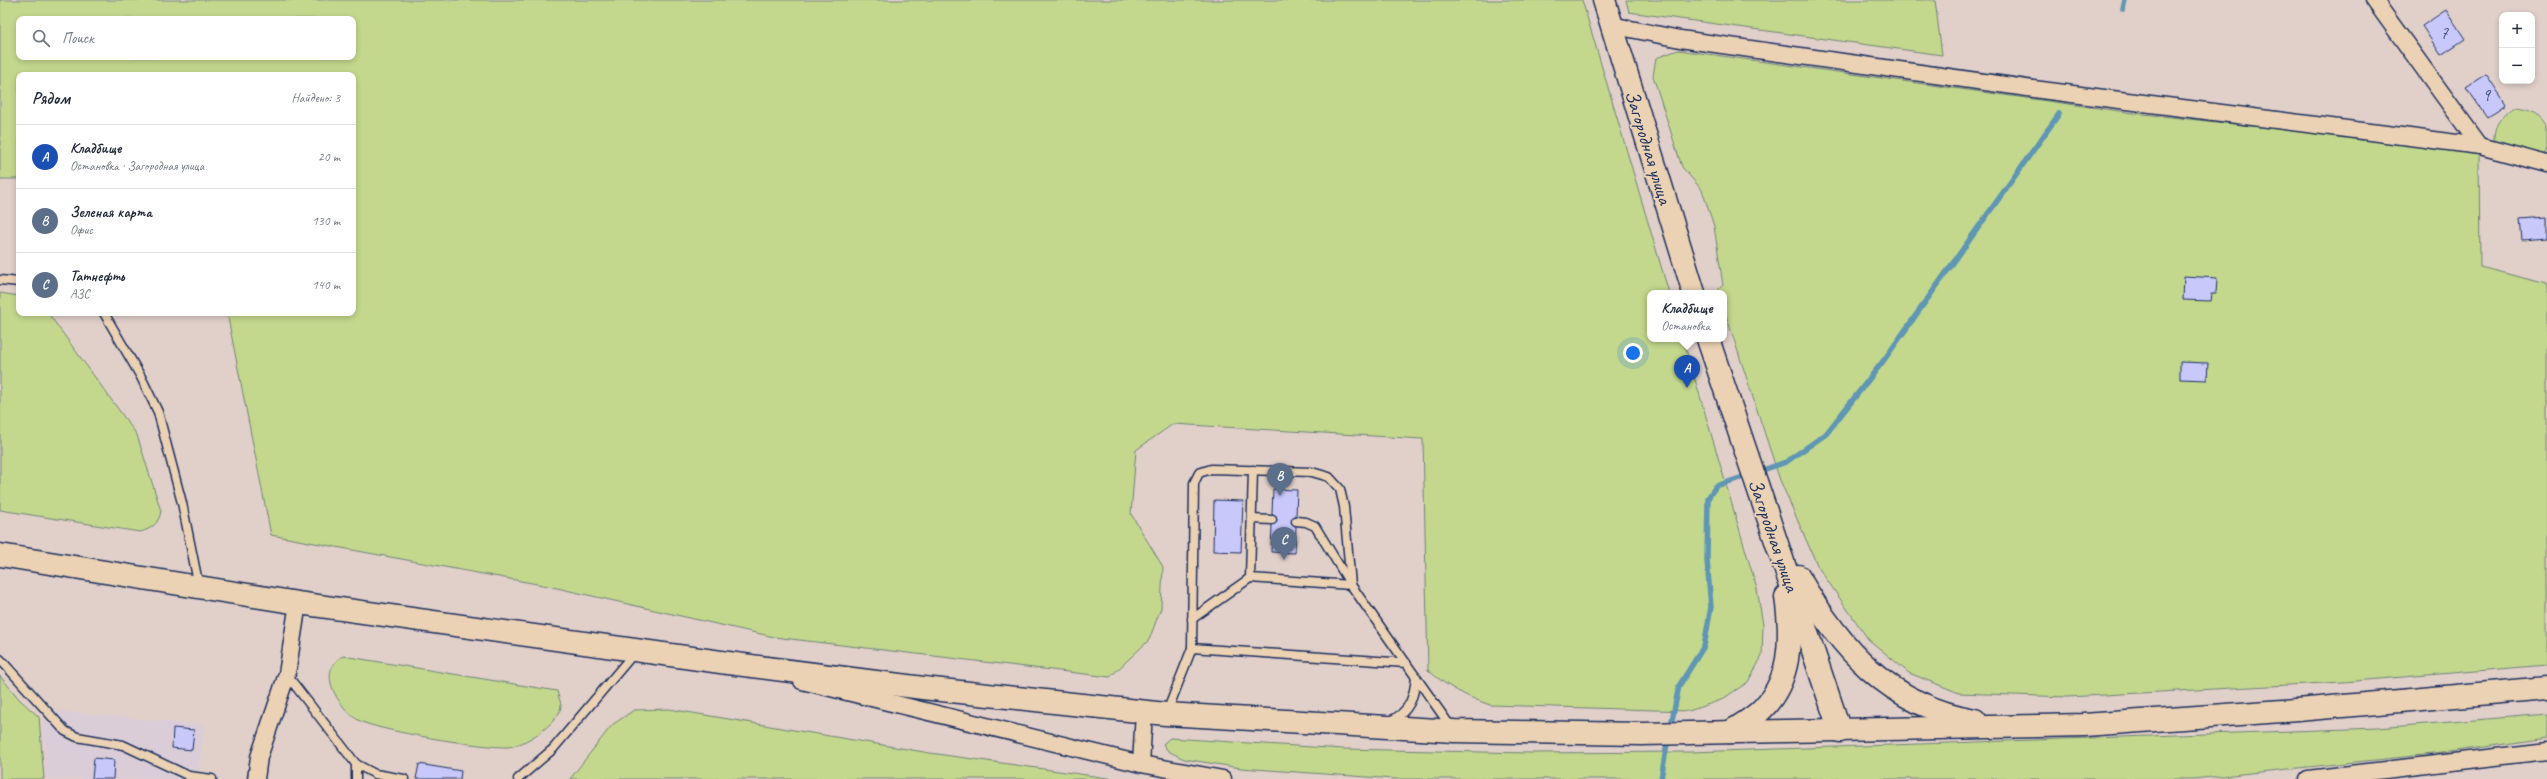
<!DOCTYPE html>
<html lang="ru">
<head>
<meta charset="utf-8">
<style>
	:root { --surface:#fff; --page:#f6f6f7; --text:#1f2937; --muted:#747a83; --line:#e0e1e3; --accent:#111827 }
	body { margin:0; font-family:Caveat,sans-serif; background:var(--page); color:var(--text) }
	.controls { position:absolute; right:12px; top:12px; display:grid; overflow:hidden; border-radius:8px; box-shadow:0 2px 6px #0003 }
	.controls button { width:36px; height:36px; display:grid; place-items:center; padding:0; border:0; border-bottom:1px solid var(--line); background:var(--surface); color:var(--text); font:20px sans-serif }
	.you { position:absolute; left:1633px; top:353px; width:14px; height:14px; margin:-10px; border:3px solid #fff; border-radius:50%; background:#1a73e8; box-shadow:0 0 0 6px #1a73e833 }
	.badge { display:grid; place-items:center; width:26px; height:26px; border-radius:50%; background:var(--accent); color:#fff; font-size:13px; font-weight:700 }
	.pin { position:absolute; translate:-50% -33px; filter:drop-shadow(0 1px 2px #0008) }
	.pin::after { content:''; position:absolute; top:21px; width:14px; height:12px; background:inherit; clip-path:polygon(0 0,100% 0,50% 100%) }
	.popup { position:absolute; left:1647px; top:290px; width:80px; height:52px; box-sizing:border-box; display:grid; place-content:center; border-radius:8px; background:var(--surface); filter:drop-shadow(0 1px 3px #0005); font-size:13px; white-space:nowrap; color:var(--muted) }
	.popup b { font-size:15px; color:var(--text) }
	.popup::after { content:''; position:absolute; left:50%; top:100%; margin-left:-8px; border:8px solid transparent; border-top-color:var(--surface) }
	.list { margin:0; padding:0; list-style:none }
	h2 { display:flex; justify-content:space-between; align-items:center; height:52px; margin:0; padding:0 16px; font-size:17px }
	h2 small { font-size:13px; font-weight:400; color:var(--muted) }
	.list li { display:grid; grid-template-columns:26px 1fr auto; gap:12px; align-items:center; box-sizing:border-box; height:64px; padding:0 16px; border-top:1px solid var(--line) }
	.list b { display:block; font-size:15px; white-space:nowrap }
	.list p { margin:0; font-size:13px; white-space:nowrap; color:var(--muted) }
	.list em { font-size:13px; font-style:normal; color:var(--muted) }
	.icon { flex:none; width:22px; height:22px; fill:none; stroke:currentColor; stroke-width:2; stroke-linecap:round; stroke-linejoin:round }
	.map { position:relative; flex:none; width:2547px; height:779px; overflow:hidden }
	.search { position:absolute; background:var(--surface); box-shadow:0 2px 6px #0003; left:16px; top:16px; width:340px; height:44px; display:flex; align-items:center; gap:10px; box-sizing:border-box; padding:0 14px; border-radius:8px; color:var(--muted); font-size:15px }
	.panel { position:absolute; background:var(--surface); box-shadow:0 2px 6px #0003; left:16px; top:72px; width:340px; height:244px; border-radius:8px }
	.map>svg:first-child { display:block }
</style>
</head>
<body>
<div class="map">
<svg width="2547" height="779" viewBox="0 0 2547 779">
	<rect width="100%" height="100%" fill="#e1cfc9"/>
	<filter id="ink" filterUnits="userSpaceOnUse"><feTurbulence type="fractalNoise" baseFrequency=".025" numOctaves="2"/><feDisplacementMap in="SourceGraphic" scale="8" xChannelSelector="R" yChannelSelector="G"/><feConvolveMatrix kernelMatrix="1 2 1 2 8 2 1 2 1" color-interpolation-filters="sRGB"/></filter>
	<g filter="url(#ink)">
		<path fill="#dacdd8" d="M 54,711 L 204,725 L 197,779 L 46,779 L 43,721 Z"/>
		<g fill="#c3d88d" stroke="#6f8476" fill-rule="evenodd">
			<path d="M 0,0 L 1582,0 L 1669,293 L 1650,293 L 1650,339 L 1683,339 L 1757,589 L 1763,625 L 1762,656 L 1748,682 L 1721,700 L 1689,711 L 1490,705 C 1467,697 1447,687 1428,670 L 1423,439 L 1173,424 L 1136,450 L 1131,514 L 1163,567 L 1161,608 L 1149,640 L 1110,677 L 774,637 L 548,586 L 271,535 L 227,313 L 353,313 L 353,75 L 19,75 L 19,179 L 0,179 ZM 19,19 L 353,19 L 353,57 L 19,57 Z"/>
			<path d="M 1626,0 L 1935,0 L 1942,55 L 1629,12 Z"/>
			<path d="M 1678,50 L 2134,113 L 2479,151 L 2480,267 L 2547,284 L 2547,665 L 2343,682 L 2067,697 L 1959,693 L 1909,673 L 1868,639 L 1818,567 L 1780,480 L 1724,309 L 1724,293 L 1719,293 L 1718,290 L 1723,285 L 1714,226 L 1702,190 L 1682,167 L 1653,76 L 1656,58 Z"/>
			<path d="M 2515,107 C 2527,107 2544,114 2547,128 C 2547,136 2547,146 2547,153 L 2543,155 L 2494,143 C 2493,126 2500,116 2515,107 Z"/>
			<path d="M 0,293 L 19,296 L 19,313 L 48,313 L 137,435 L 161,511 C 159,523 152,529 140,532 L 0,510 Z"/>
			<path d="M 343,656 L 557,691 C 558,696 561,702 561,706 C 560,723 523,746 508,747 C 484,748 377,731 358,720 C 339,708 315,671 343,656 Z"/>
			<path d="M 0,676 L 20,700 L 39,717 L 44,779 L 0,779 Z"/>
			<path d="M 669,709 L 930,753 L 1115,779 L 570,779 L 612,725 L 634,710 Z"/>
			<path d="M 2547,714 L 2547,738 L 2442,753 L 2193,779 L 1395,779 L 1241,768 L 1184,759 L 1168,751 L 1163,744 L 1170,738 L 1343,749 L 1529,753 L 1692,752 L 2378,728 Z"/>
		</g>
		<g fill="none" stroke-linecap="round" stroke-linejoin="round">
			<g stroke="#5f96b3" stroke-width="5.5">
				<path d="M 2123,9 L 2125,0"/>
				<path d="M 1757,472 L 1786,462 L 1826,434 L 1884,360 L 2059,114"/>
				<path d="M 1670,730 L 1679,686 L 1704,646 L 1711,607 L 1707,560 L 1708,498 L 1716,486 L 1749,475"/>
				<path d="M 1661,779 L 1668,738"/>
			</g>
		</g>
		<g fill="#c8c8fb" stroke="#1b2f5e">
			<path d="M 2446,10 L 2465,39 L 2441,55 L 2422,26 Z"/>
			<path d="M 2486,74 L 2506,104 L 2487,117 L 2466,87 Z"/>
			<path d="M 2547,217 L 2547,238 L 2522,240 L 2520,219 Z"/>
			<path d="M 2184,276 L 2217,278 L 2216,294 L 2212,294 L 2211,301 L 2183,300 Z"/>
			<path d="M 2180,362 L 2208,363 L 2207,380 L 2180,379 Z"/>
			<path d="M 1273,489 L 1297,490 L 1296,516 L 1291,521 L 1296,526 L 1295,553 L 1271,552 L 1272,525 L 1277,520 L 1272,514 Z"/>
			<path d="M 1214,500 L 1243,501 L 1241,552 L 1213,551 Z"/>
			<path d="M 173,728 L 194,730 L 192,750 L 172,748 Z"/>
			<path d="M 94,758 L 114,760 L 113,779 L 92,779 Z"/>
			<path d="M 419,764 L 461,771 L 460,779 L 416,779 Z"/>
		</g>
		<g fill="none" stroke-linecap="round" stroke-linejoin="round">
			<defs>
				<g id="lane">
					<path d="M 0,280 L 19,282"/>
					<path d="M 104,313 L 141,377 L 158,412 L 182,503 L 199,587"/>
					<path d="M 1252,519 L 1272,520"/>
					<path d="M 1296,521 L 1306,522 L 1315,526 L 1351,585 L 1451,727"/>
					<path d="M 1250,578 L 1253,470"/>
					<path d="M 1192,619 L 1250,578 L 1351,585"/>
					<path d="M 1192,648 L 1406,663"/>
					<path d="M 0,659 L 65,731 L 77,737 L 123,745 L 189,776 L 212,779"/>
					<path d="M 287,675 L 356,764 L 375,774 L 404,779"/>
					<path d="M 1167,712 L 1192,648 L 1194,483 L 1199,473 L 1211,469 L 1312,472 L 1329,477 L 1340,489 L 1344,507 L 1351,585"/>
					<path d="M 1390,721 C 1410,712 1414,697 1416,677"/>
					<path d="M 356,764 L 356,779"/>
					<path d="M 518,779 L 553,749 L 635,652"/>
				</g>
				<g id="street">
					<path d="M 2374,0 L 2480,146"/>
					<path d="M 1611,25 L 1680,39 L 2041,90 L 2480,146 L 2547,164"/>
					<path d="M 802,681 L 1141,764 L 1223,779"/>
					<path d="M 1141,764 L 1144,712"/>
					<path d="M 256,779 L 259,757 L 287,674 L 298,603"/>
					<path d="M 2308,779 L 2547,751"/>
				</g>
				<g id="highway">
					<path d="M 1604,0 L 1694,293"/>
					<path d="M 1708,339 L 1840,731"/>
					<path d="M 0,555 L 298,603 L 728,663 L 923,688 L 1166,714 L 1454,731 L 1642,734 L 2084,725 L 2297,710 L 2547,688"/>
					<path d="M 1798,576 C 1839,647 1889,706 1975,720"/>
					<path d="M 1730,732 C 1740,726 1750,720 1758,713 C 1792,683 1792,638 1786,597"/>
				</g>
			</defs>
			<use href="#lane" stroke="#1b2f5e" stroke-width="11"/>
			<use href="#street" stroke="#1b2f5e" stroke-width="19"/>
			<use href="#highway" stroke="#1b2f5e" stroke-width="25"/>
			<use href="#lane" stroke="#ecd2b4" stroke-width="8"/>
			<use href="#street" stroke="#ecd2b4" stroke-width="16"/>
			<use href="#highway" stroke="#ecd2b4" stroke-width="22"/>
		</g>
	</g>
	<g text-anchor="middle" stroke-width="4" stroke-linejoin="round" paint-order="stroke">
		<g font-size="18" fill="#465585">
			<text x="2444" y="39">7</text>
			<text x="2486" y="101">9</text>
		</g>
		<g font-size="20" fill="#1b2f5e" stroke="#ecd2b4">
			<text transform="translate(1649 147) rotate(73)" y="7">Загородная улица</text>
			<text transform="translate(1774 535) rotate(71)" y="7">Загородная улица</text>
		</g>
	</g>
</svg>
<div class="controls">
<button>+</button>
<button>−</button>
</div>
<div class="you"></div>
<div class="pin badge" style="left:1687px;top:388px;background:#1a4fb4">A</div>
<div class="popup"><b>Кладбище</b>Остановка</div>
<div class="pin badge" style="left:1280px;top:496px;background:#5c6f8a">B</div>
<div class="pin badge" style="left:1284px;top:560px;background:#5c6f8a">C</div>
<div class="search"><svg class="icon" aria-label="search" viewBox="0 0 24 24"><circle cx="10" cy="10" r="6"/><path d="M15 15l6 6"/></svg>Поиск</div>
<section class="panel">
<h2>Рядом<small>Найдено: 3</small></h2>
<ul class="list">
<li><span class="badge" style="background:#1a4fb4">A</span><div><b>Кладбище</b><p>Остановка · Загородная улица</p></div><em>20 m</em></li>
<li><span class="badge" style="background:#5c6f8a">B</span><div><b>Зеленая карта</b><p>Офис</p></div><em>130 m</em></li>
<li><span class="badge" style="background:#5c6f8a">C</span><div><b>Татнефть</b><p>АЗС</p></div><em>140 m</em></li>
</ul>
</section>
</div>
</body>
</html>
